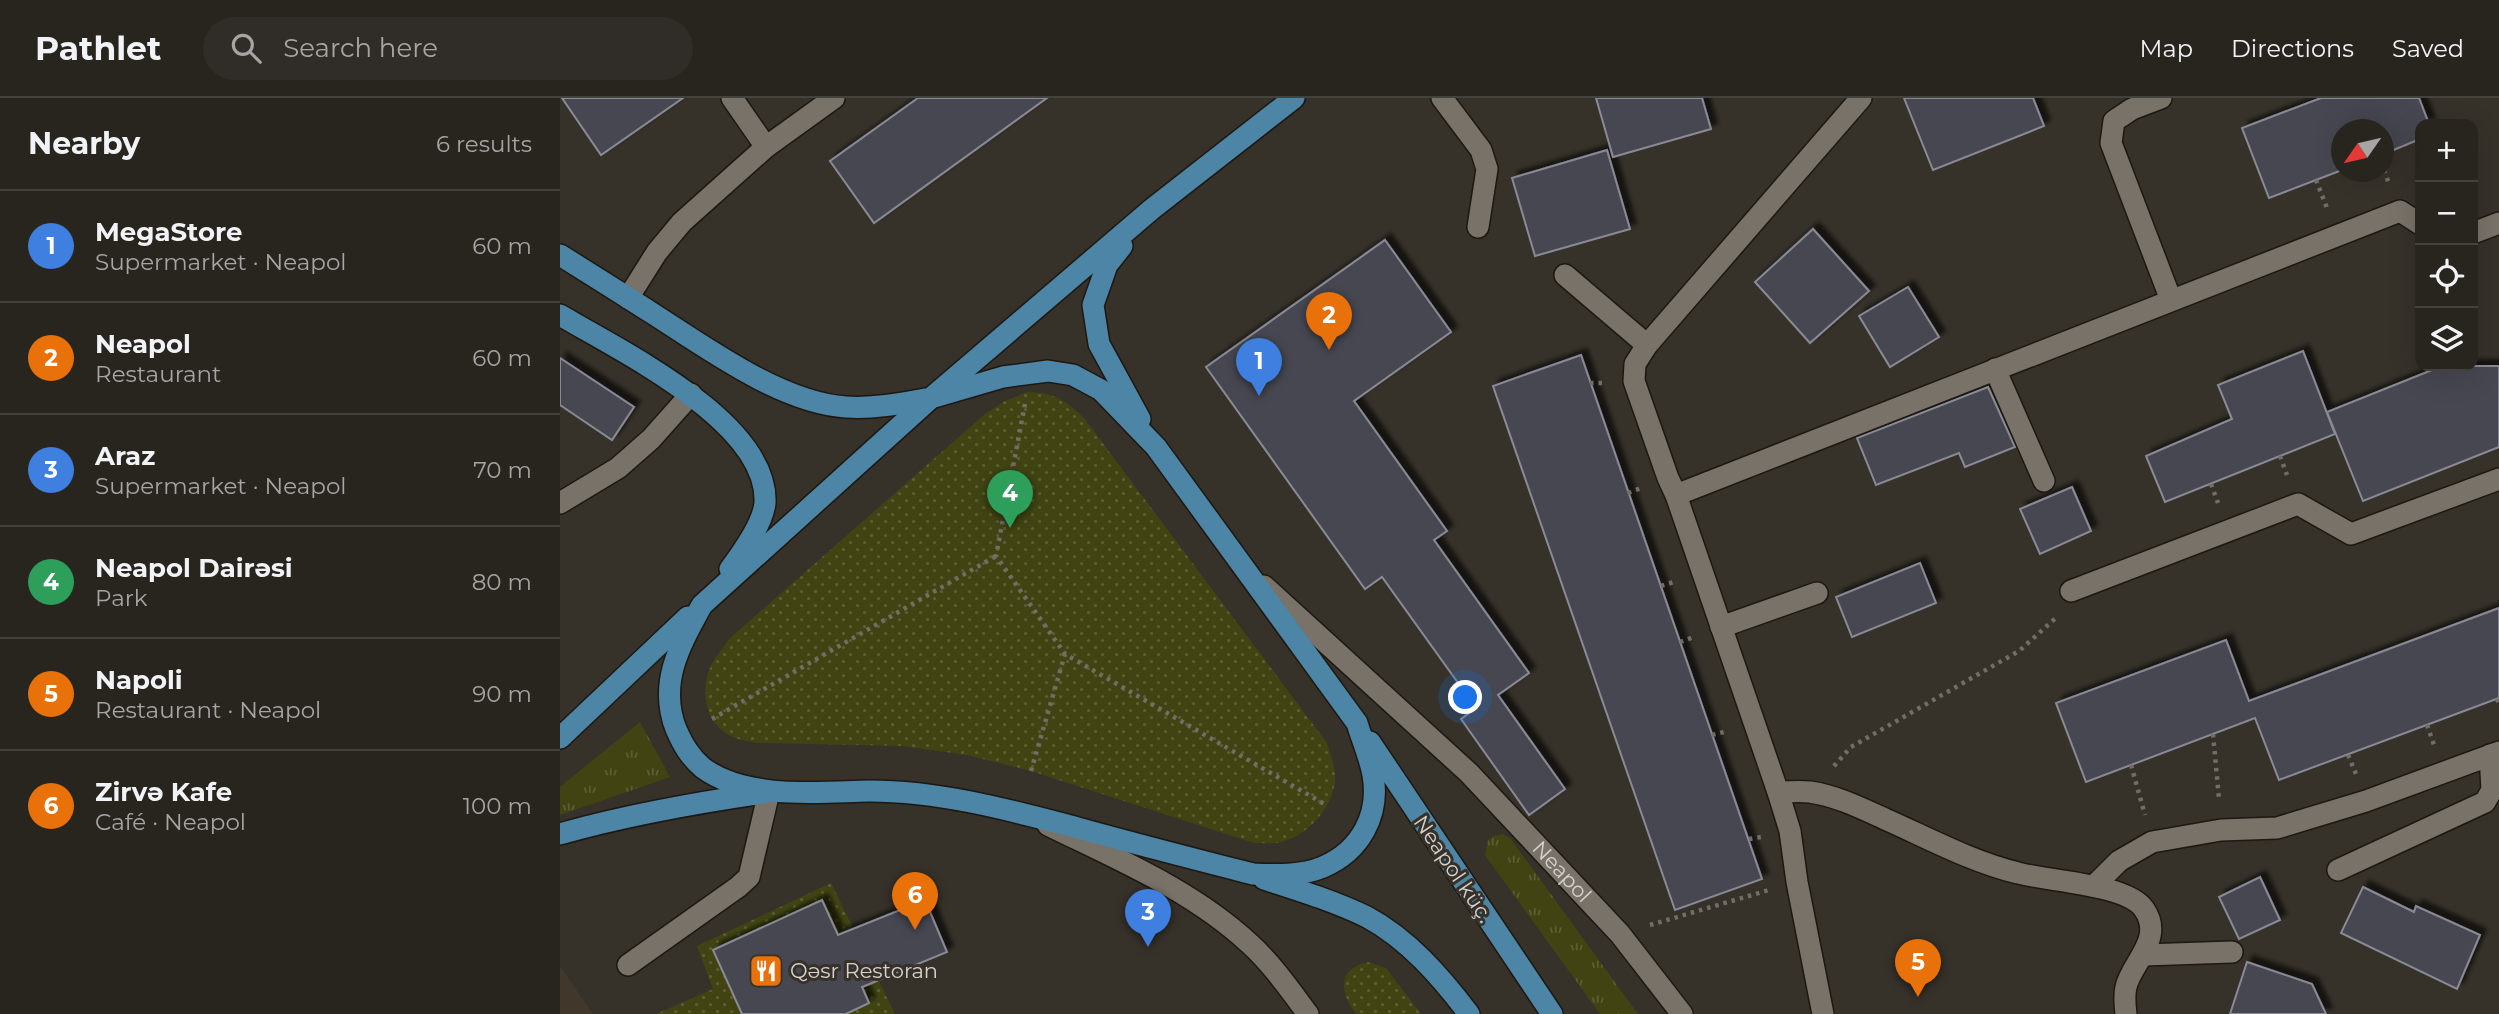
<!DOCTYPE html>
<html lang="en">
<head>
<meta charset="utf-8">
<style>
	:root { --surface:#28251f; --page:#302d28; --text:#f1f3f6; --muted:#a5a5a4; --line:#44423d; --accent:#db2777 }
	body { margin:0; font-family:Montserrat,sans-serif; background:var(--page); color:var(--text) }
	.controls { position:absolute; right:21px; top:21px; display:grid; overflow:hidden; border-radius:14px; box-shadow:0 7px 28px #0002 }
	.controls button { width:63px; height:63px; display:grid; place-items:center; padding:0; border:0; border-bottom:2px solid var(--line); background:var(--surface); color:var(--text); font:35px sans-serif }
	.compass { position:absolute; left:1771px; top:21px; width:63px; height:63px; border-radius:50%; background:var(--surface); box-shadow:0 7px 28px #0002; rotate:236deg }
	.you { position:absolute; left:906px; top:600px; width:24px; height:24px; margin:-18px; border:5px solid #fff; border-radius:50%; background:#1a73e8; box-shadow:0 0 0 10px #1a73e833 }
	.badge { display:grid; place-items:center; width:46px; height:46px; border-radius:50%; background:var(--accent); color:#fff; font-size:23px; font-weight:700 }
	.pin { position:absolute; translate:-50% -58px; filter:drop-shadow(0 2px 4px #0008) }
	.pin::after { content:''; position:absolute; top:37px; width:24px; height:21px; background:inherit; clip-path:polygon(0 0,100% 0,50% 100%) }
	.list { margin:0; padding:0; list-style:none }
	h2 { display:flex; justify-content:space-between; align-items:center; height:91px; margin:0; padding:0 28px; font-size:30px }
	h2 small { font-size:23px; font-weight:400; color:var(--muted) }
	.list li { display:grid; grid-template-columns:46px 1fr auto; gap:21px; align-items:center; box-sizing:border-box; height:112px; padding:0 28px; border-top:2px solid var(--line) }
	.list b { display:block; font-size:26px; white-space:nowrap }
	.list p { margin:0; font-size:23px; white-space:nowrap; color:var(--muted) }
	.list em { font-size:23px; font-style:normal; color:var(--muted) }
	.icon { flex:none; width:38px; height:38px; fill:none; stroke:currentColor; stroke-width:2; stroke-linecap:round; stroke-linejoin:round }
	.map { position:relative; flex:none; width:1939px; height:916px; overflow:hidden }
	header { display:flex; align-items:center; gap:42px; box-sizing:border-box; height:98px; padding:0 35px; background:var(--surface); border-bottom:2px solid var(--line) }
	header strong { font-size:33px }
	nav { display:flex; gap:38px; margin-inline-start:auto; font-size:24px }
	.search { width:490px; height:63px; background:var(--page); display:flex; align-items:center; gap:18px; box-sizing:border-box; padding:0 24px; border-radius:38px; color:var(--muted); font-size:26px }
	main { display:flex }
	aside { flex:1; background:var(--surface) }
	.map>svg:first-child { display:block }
</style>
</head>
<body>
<header>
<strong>Pathlet</strong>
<div class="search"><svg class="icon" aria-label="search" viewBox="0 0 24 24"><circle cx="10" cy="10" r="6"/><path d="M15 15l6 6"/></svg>Search here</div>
<nav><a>Map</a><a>Directions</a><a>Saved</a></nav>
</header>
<main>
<aside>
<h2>Nearby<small>6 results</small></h2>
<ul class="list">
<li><span class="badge" style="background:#3f7fe0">1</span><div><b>MegaStore</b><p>Supermarket · Neapol</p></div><em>60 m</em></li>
<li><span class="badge" style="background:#e8710a">2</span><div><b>Neapol</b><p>Restaurant</p></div><em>60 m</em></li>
<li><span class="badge" style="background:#3f7fe0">3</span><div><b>Araz</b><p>Supermarket · Neapol</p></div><em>70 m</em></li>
<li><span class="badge" style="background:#2e9e5b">4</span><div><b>Neapol Dairəsi</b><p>Park</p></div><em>80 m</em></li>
<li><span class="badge" style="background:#e8710a">5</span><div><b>Napoli</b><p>Restaurant · Neapol</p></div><em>90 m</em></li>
<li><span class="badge" style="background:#e8710a">6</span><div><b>Zirvə Kafe</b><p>Café · Neapol</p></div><em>100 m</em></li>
</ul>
</aside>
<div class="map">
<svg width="1939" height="916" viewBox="0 0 1939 916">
	<defs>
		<pattern id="grass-tufts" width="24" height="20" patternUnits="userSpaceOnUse" patternTransform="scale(1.75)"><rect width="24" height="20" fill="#414412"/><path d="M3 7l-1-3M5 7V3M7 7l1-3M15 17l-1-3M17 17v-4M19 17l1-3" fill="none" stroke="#5c5e33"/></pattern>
		<pattern id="park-dots" width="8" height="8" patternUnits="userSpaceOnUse" patternTransform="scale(1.75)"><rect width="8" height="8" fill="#414412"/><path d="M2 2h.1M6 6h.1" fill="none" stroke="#5c5e33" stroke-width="1.8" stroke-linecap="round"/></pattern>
		<filter id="shadow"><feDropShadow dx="6" dy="-6" stdDeviation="2" flood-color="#0009"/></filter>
	</defs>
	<rect width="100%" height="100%" fill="#363129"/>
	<path fill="#41382b" d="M 0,868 L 33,916 L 0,916 Z"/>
	<g fill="url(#grass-tufts)">
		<path d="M 80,624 L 110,679 L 0,717 L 0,689 Z"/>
		<path d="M 942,736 L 950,740 L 1078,916 L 1040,916 L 925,757 L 928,742 L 933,738 Z"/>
	</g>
	<g fill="url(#park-dots)">
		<path d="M 467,294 C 495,295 504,301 524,320 L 767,645 C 771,659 778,675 774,689 C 768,716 744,740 717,745 C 710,746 701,745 694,745 L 471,673 L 407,657 L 342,648 L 197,645 C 190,643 182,643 176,640 C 143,628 138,589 154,562 C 159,554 165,547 170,540 L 425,316 L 445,303 Z"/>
		<path d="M 271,785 L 335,916 L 96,916 L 153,891 L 137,848 Z"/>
		<path d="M 808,864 L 826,870 L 861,916 L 796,916 C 780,895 776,871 808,864 Z"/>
	</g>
	<g fill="#474751" stroke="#898a95" stroke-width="2" filter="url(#shadow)">
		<path d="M 2,0 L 123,0 L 41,57 Z"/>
		<path d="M 358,0 L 487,0 L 314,125 L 270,63 Z"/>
		<path d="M 1036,0 L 1142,0 L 1151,31 L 1053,59 Z"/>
		<path d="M 1344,0 L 1473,0 L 1484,28 L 1373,72 Z"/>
		<path d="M 1761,0 L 1859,0 L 1869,26 L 1860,26 L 1860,41 L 1824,56 L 1824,32 L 1782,32 L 1782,72 L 1709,100 L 1682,30 Z"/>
		<path d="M 1047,52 L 1070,131 L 975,158 L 952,80 Z"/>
		<path d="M 1253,131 L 1309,193 L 1250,245 L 1195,184 Z"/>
		<path d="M 825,142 L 891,234 L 794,303 L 887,433 L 874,442 L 969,575 L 938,597 L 1005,691 L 969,717 L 901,621 L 916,610 L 822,479 L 805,491 L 646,269 Z"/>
		<path d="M 1348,189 L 1379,239 L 1330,269 L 1299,218 Z"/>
		<path d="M 1743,253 L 1775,336 L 1605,404 L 1586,358 L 1672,321 L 1658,287 Z"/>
		<path d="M 1021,257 L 1202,781 L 1115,812 L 933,288 Z"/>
		<path d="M 0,260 L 74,309 L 52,342 L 0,307 Z"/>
		<path d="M 1882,268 L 1939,268 L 1939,349 L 1803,403 L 1767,314 Z"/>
		<path d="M 1428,289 L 1455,349 L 1405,369 L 1399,355 L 1316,387 L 1297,340 Z"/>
		<path d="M 1512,389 L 1531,433 L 1480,456 L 1460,411 Z"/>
		<path d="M 1360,465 L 1376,505 L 1292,539 L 1276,499 Z"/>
		<path d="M 1939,510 L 1939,600 L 1719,682 L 1695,620 L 1526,684 L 1496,605 L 1666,542 L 1689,603 Z"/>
		<path d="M 1700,779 L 1720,822 L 1679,841 L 1659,799 Z"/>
		<path d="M 1803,789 L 1854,814 L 1856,808 L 1920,837 L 1897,891 L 1781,835 Z"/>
		<path d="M 262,802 L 278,837 L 365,802 L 387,854 L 302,889 L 309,905 L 286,916 L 182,916 L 153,852 Z"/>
		<path d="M 1687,864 L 1752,886 L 1766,916 L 1670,916 Z"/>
	</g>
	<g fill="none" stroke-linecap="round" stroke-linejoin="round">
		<defs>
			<g id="minor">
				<path d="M 172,0 L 206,49"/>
				<path d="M 882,0 L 921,52 L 927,71 L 918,129"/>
				<path d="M 1601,0 L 1572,11 L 1554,23 L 1551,45 L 1611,202"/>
				<path d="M 1913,135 L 1939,125"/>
				<path d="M 1005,177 L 1087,247"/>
				<path d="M 68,200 L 97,154 L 122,124 L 206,49 L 274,0"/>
				<path d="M 1435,271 L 1484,383"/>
				<path d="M 1116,397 L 1840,113 L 1860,126"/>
				<path d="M 0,405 L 58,370 L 91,341 L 131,296"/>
				<path id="s1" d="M 704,488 L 909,675 L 1060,836 L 1122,916"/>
				<path d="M 1511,493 L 1738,406 L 1791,436 L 1939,381"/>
				<path d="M 1161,529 L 1257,495"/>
				<path d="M 1218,694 C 1229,694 1240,693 1250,694 C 1277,698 1301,710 1325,721 C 1368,740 1412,764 1458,775 C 1487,783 1567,786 1584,811 C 1605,841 1571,865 1566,889 C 1564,897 1565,908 1566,916"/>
				<path d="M 488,727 C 557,761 632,792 690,846 C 712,866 730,892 748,916"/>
				<path d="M 1778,772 L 1925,704 L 1932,692 L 1930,657"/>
				<path d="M 1534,788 L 1559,763 L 1592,744 L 1661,732 L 1717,730 L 1806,703 L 1939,654"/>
				<path d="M 1584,857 L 1672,854"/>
				<path d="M 68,867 L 178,789 L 189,779 L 209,694"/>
				<path d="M 1263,916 L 1237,784 L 1230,733 L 1218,694 L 1116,397 L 1108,380 L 1074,283 L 1075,266 L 1087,247 L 1301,0"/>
			</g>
			<g id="major">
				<path d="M 562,148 L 547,167 L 533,207 L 539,246 L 580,321"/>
				<path d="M 0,157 C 32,177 64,197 95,217 C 148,251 222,305 286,309 C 315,311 344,305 371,300 L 592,111 L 734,0"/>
				<path d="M 0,217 C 60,253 209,324 205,405 C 203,425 182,455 170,471"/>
				<path d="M 488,273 L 513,277 L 541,292 L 596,349 L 797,625 C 802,642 810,660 813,677 C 820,718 800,753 763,769 C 742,778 715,777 693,776 C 634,761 576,746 518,730 C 450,712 380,693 309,693 C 258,694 187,702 143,670 C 130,659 123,647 116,631 C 98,585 120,547 142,507 L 371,300 L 443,279 Z"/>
				<path d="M 0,640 L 128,519"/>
				<path d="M 810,644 L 992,916"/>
				<path d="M 0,736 C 67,717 135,705 204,695"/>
				<path d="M 704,781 C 738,792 774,803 807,819 C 848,841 881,879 909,916"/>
			</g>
		</defs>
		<use href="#minor" stroke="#1d1811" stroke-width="24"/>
		<use href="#major" stroke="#1d1811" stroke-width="24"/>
		<g stroke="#726d67" stroke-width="4.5" stroke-dasharray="3.5 5" stroke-linecap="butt">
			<path d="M 1824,72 L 1829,86"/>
			<path d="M 1756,82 L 1767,110"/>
			<path d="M 1030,285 L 1045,285"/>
			<path d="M 465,306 L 436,458 L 505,556 L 766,707"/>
			<path d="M 1720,358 L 1727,377"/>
			<path d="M 1651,386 L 1658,405"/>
			<path d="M 1068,395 L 1081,390"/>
			<path d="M 1101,488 L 1114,484"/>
			<path d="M 1120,544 L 1134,539"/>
			<path d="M 1937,601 L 1939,606"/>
			<path d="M 152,621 L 436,458"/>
			<path d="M 1867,627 L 1874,647"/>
			<path d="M 1653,636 L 1659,701"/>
			<path d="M 1152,637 L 1164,634"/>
			<path d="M 1788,657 L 1796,676"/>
			<path d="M 1571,667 L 1585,717"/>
			<path d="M 1274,668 L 1291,649 L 1459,553 L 1498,518"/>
			<path d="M 471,673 L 505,556"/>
			<path d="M 1189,741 L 1201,739"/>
			<path d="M 1090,827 L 1209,792"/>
		</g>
		<use href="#minor" stroke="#787269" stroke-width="21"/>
		<use href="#major" stroke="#4c85a6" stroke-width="21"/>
	</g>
	<defs>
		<symbol id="restaurant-square" viewBox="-11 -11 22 22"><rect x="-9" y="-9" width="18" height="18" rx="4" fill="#e8710a" stroke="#363129"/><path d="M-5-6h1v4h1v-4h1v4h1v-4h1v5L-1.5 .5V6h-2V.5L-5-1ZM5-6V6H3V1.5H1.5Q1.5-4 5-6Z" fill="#fff"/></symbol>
	</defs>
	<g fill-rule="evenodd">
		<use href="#restaurant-square" x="187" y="854" width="38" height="38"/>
	</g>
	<g text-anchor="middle" stroke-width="6" stroke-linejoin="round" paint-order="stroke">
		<g font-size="21" fill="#d5d1cc" stroke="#363129">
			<text transform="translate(893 771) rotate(56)" y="7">Neapol küç.</text>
			<text dy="7" stroke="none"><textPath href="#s1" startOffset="413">Neapol</textPath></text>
		</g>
		<g font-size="21" fill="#d5d1cc" stroke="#363129" text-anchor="start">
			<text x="230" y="880">Qəsr Restoran</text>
		</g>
	</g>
</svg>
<div class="controls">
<button>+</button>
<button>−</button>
<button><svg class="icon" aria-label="locate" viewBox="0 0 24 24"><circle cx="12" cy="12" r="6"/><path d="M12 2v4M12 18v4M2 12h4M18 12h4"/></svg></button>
<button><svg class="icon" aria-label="layers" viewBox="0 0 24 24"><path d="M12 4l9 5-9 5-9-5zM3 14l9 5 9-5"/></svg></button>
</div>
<svg class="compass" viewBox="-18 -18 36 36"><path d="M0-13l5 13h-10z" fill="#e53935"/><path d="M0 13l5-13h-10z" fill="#a5a5a4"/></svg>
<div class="you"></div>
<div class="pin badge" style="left:699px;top:298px;background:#3f7fe0">1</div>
<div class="pin badge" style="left:769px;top:252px;background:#e8710a">2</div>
<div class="pin badge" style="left:588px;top:849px;background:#3f7fe0">3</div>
<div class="pin badge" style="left:450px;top:430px;background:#2e9e5b">4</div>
<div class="pin badge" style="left:1358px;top:899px;background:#e8710a">5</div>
<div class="pin badge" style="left:355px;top:832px;background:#e8710a">6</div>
</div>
</main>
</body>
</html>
